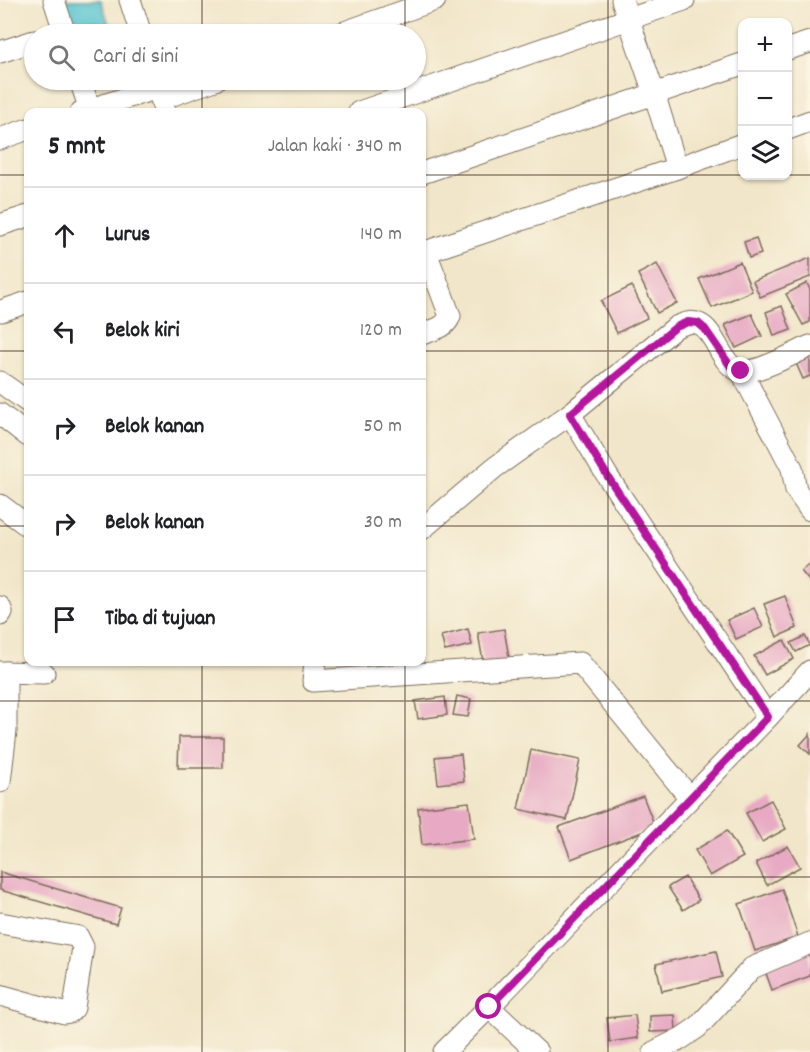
<!DOCTYPE html>
<html lang="id">
<head>
<meta charset="utf-8">
<style>
	:root { --surface:#fff; --page:#f2f2f2; --text:#202124; --muted:#757577; --line:#e0e0e0 }
	body { margin:0; font-family:Dekko,sans-serif; background:var(--page); color:var(--text) }
	.controls { position:absolute; right:18px; top:18px; display:grid; overflow:hidden; border-radius:12px; box-shadow:0 2px 4px #0004 }
	.controls button { width:54px; height:54px; display:grid; place-items:center; padding:0; border:0; border-bottom:2px solid var(--line); background:var(--surface); color:var(--text); font:30px sans-serif }
	.stop { position:absolute; width:18px; height:18px; margin:-14px; border:4px solid #b5179e; border-radius:50%; background:#fff }
	.stop.end { background:#b5179e; border-color:#fff; box-shadow:0 2px 6px #0008 }
	.list { margin:0; padding:0; list-style:none }
	h2 { display:flex; justify-content:space-between; align-items:center; height:78px; margin:0; padding:0 24px; font-size:26px }
	h2 small { font-size:20px; font-weight:400; color:var(--muted) }
	.list li { display:grid; grid-template-columns:39px 1fr auto; gap:18px; align-items:center; box-sizing:border-box; height:96px; padding:0 24px; border-top:2px solid var(--line) }
	.list b { display:block; font-size:22px; white-space:nowrap }
	.list em { font-size:20px; font-style:normal; color:var(--muted) }
	.icon { flex:none; width:33px; height:33px; fill:none; stroke:currentColor; stroke-width:2; stroke-linecap:round; stroke-linejoin:round }
	.map { position:relative; flex:none; width:810px; height:1052px; overflow:hidden }
	.search { position:absolute; background:var(--surface); box-shadow:0 2px 4px #0004; left:24px; top:24px; width:402px; height:66px; display:flex; align-items:center; gap:15px; box-sizing:border-box; padding:0 21px; border-radius:33px; color:var(--muted); font-size:22px }
	.panel { position:absolute; background:var(--surface); box-shadow:0 2px 4px #0004; left:24px; top:108px; width:402px; height:558px; border-radius:12px }
	.map>svg:first-child { display:block }
</style>
</head>
<body>
<div class="map">
<svg width="810" height="1052" viewBox="0 0 810 1052">
	<rect width="100%" height="100%" fill="#fcf5e5"/>
	<filter id="ink" filterUnits="userSpaceOnUse"><feTurbulence type="fractalNoise" baseFrequency=".0167" numOctaves="2"/><feDisplacementMap in="SourceGraphic" scale="12" xChannelSelector="R" yChannelSelector="G"/><feConvolveMatrix kernelMatrix="1 2 1 2 8 2 1 2 1" color-interpolation-filters="sRGB"/></filter>
	<filter id="wash" filterUnits="userSpaceOnUse"><feTurbulence type="fractalNoise" baseFrequency=".008" numOctaves="4" result="noise"/><feDisplacementMap in="SourceGraphic" scale="24" xChannelSelector="R" yChannelSelector="G"/><feGaussianBlur stdDeviation="1.35" result="paint"/><feColorMatrix in="noise" values="0 0 0 0 0 0 0 0 0 0 0 0 0 0 0 0 0 1.4 0 .05"/><feComposite in="paint" operator="in"/></filter>
	<g filter="url(#wash)">
		<rect width="100%" height="100%" fill="#f1e6c9"/>
		<path fill="#59c5d0" stroke="#4a7877" stroke-width="1.5" d="M 61,0 L 101,0 L 112,34 L 74,34 Z"/>
		<g id="blocks">
			<g fill="#e7a9c3">
				<path d="M 756,238 L 761,254 L 749,258 L 744,242 Z"/>
				<path d="M 810,258 L 810,277 L 760,297 L 753,281 Z"/>
				<path d="M 740,262 L 752,291 L 712,308 L 699,279 Z"/>
				<path d="M 657,264 L 677,303 L 657,313 L 638,274 Z"/>
				<path d="M 807,283 L 810,290 L 810,322 L 803,325 L 786,294 Z"/>
				<path d="M 632,286 L 647,318 L 617,333 L 601,301 Z"/>
				<path d="M 782,306 L 791,330 L 774,336 L 766,312 Z"/>
				<path d="M 752,314 L 762,336 L 736,348 L 725,325 Z"/>
				<path d="M 810,355 L 810,376 L 803,379 L 795,361 Z"/>
				<path d="M 810,564 L 810,582 L 801,571 Z"/>
				<path d="M 785,596 L 797,628 L 777,637 L 764,604 Z"/>
				<path d="M 754,608 L 763,627 L 736,639 L 727,620 Z"/>
				<path d="M 468,629 L 472,645 L 445,651 L 441,636 Z"/>
				<path d="M 504,629 L 510,663 L 484,667 L 478,633 Z"/>
				<path d="M 805,636 L 810,645 L 796,652 L 791,643 Z"/>
				<path d="M 784,640 L 794,659 L 765,675 L 754,656 Z"/>
				<path d="M 457,696 L 471,699 L 468,717 L 453,715 Z"/>
				<path d="M 445,697 L 447,715 L 418,719 L 415,701 Z"/>
				<path d="M 810,734 L 810,754 L 800,745 Z"/>
				<path d="M 179,737 L 223,737 L 223,768 L 178,768 Z"/>
				<path d="M 531,750 L 580,760 L 567,820 L 518,809 Z"/>
				<path d="M 461,754 L 464,781 L 438,784 L 435,757 Z"/>
				<path d="M 643,796 L 655,827 L 571,859 L 559,827 Z"/>
				<path d="M 771,800 L 786,829 L 762,842 L 746,813 Z"/>
				<path d="M 469,802 L 474,839 L 422,845 L 418,808 Z"/>
				<path d="M 727,831 L 743,857 L 710,876 L 695,850 Z"/>
				<path d="M 788,846 L 800,867 L 767,885 L 756,863 Z"/>
				<path d="M 0,872 L 121,908 L 116,924 L 0,890 Z"/>
				<path d="M 685,877 L 699,900 L 683,910 L 668,887 Z"/>
				<path d="M 782,889 L 798,937 L 755,951 L 739,904 Z"/>
				<path d="M 810,949 L 810,976 L 772,990 L 763,965 Z"/>
				<path d="M 716,951 L 722,977 L 662,991 L 656,964 Z"/>
				<path d="M 635,1015 L 638,1038 L 610,1042 L 607,1018 Z"/>
				<path d="M 675,1015 L 676,1031 L 650,1032 L 650,1016 Z"/>
			</g>
		</g>
	</g>
	<g filter="url(#ink)">
		<use href="#blocks" fill-opacity="0" stroke="#7b6c5a" stroke-width="1.5"/>
		<g fill="none" stroke-linecap="round" stroke-linejoin="round">
			<defs>
				<g id="street">
					<path d="M 54,0 L 65,34"/>
					<path d="M 130,0 L 141,34"/>
					<path d="M 622,0 L 654,93 L 677,168 L 742,144"/>
					<path d="M 339,34 L 435,0"/>
					<path d="M 788,49 L 810,42"/>
					<path d="M 0,52 L 34,41"/>
					<path d="M 80,80 L 90,110"/>
					<path d="M 81,112 L 158,88"/>
					<path d="M 165,112 L 161,99 L 215,80"/>
					<path d="M 359,112 L 684,0"/>
					<path d="M 788,129 L 810,121"/>
					<path d="M 0,139 L 28,129"/>
					<path d="M 422,173 L 742,64"/>
					<path d="M 0,225 L 28,216"/>
					<path d="M 1,311 L 28,302"/>
					<path d="M 422,334 C 433,330 446,328 450,316 L 429,260 L 428,251 L 677,168"/>
					<path d="M 741,371 L 792,468 L 796,490 L 810,510"/>
					<path d="M 0,382 L 28,402"/>
					<path d="M 0,414 L 28,436"/>
					<path d="M 570,414 L 608,477 L 768,717"/>
					<path d="M 0,505 L 28,526"/>
					<path d="M 422,529 L 494,468 L 570,414 L 676,327 C 683,324 691,320 699,324 C 716,331 721,367 741,371 C 756,374 795,353 810,346"/>
					<path d="M 0,607 L 2,612 L 0,615"/>
					<path d="M 315,662 L 313,681 L 580,663 L 690,798"/>
					<path d="M 0,672 L 44,673"/>
					<path d="M 0,782 L 6,731 L 6,672"/>
					<path d="M 0,923 L 74,936 L 78,937 L 83,947 L 74,1008 L 70,1012 L 64,1013 L 0,995"/>
					<path d="M 489,1007 L 537,1052"/>
					<path d="M 444,1052 L 489,1007 L 768,717 L 810,671"/>
					<path d="M 654,1052 L 682,1038 L 698,1027 L 752,968 L 810,943"/>
				</g>
			</defs>
			<use href="#street" stroke="#7b6c5a" stroke-width="23"/>
			<use href="#street" stroke="#fff" stroke-width="21"/>
		</g>
	</g>
	<g fill="none" stroke-linecap="round" stroke-linejoin="round" filter="url(#ink)">
		<path stroke="#b5179e" stroke-width="8" d="M 489,1007 L 768,717 L 608,477 L 570,414 L 676,327 L 688,322 L 698,323 L 705,329 L 731,367 L 741,371"/>
	</g>
	<path fill="none" stroke="#3b2a1e" stroke-width="1.5" stroke-opacity="0.55" d="M 202,0 L 202,34M 405,0 L 405,34M 608,0 L 608,1052M 202,80 L 202,112M 405,80 L 405,112M 0,175 L 28,175M 422,175 L 742,175M 788,175 L 810,175M 0,351 L 28,351M 422,351 L 810,351M 0,526 L 28,526M 422,526 L 810,526M 202,662 L 202,1052M 405,662 L 405,1052M 0,701 L 810,701M 0,877 L 810,877"/>
</svg>
<div class="controls">
<button>+</button>
<button>−</button>
<button><svg class="icon" aria-label="layers" viewBox="0 0 24 24"><path d="M12 4l9 5-9 5-9-5zM3 14l9 5 9-5"/></svg></button>
</div>
<div class="stop" style="left:489px;top:1007px"></div>
<div class="stop end" style="left:741px;top:371px"></div>
<div class="search"><svg class="icon" aria-label="search" viewBox="0 0 24 24"><circle cx="10" cy="10" r="6"/><path d="M15 15l6 6"/></svg>Cari di sini</div>
<section class="panel">
<h2>5 mnt<small>Jalan kaki · 340 m</small></h2>
<ul class="list">
<li><svg class="icon" aria-label="ahead" viewBox="0 0 24 24"><path d="M12 20V5M6 11l6-6 6 6"/></svg><div><b>Lurus</b></div><em>140 m</em></li>
<li><svg class="icon" aria-label="left" viewBox="0 0 24 24"><path d="M17 20v-9H6M10 6l-5 5 5 5"/></svg><div><b>Belok kiri</b></div><em>120 m</em></li>
<li><svg class="icon" aria-label="right" viewBox="0 0 24 24"><path d="M7 20v-9h11M14 6l5 5-5 5"/></svg><div><b>Belok kanan</b></div><em>50 m</em></li>
<li><svg class="icon" aria-label="right" viewBox="0 0 24 24"><path d="M7 20v-9h11M14 6l5 5-5 5"/></svg><div><b>Belok kanan</b></div><em>30 m</em></li>
<li><svg class="icon" aria-label="arrive" viewBox="0 0 24 24"><path d="M6 21V4h12l-3 4 3 4H6"/></svg><div><b>Tiba di tujuan</b></div></li>
</ul>
</section>
</div>
</body>
</html>
